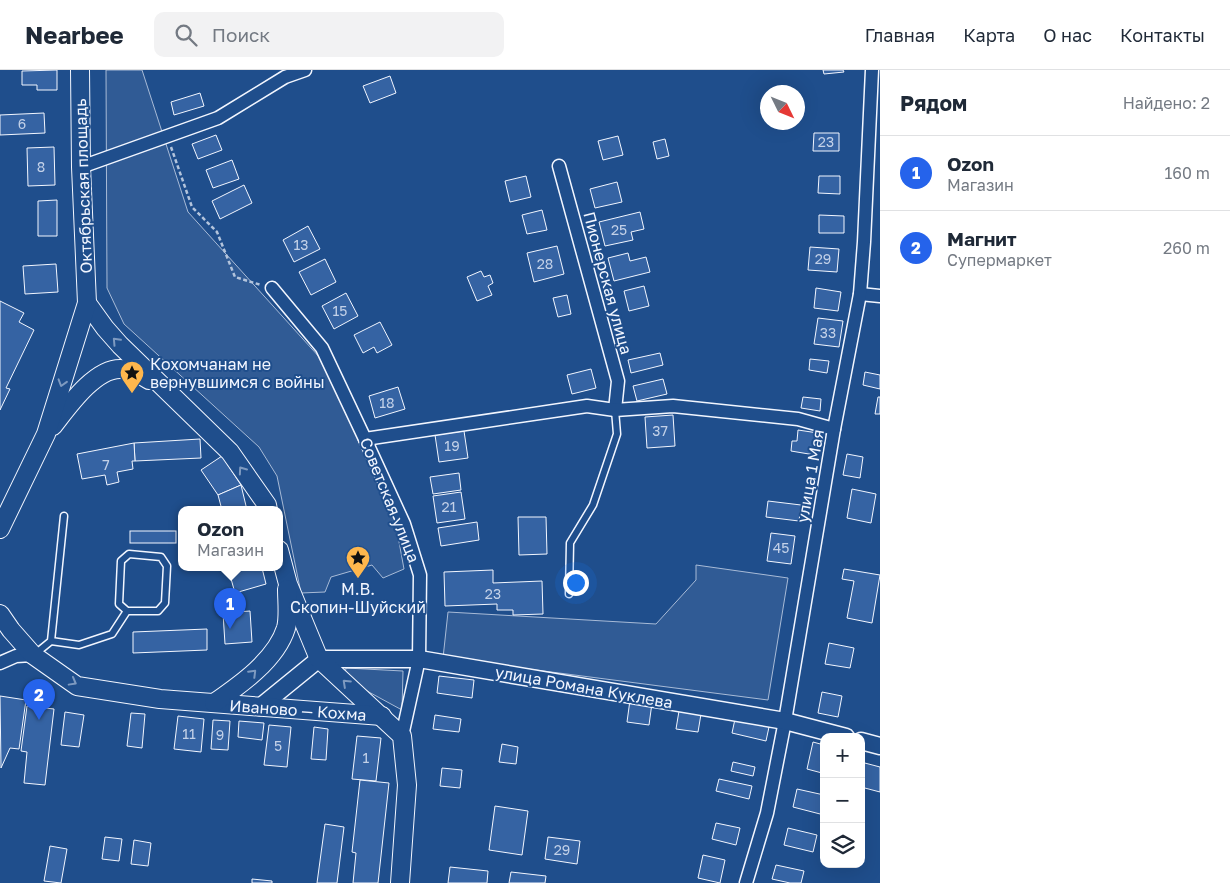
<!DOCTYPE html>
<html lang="ru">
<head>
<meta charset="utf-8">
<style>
	:root { --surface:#fff; --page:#f2f2f3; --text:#1f2937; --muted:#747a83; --line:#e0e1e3; --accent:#2563eb }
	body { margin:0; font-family:"Golos Text",sans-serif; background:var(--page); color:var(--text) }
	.controls { position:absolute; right:15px; bottom:15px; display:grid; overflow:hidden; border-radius:10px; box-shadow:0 5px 20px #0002 }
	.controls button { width:45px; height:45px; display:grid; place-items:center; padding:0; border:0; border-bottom:1px solid var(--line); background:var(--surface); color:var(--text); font:25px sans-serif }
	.compass { position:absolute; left:760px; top:15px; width:45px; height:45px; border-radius:50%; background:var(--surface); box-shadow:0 5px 20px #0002; rotate:133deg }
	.you { position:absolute; left:575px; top:512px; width:18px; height:18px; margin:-12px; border:4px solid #fff; border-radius:50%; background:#1a73e8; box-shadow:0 0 0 8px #1a73e833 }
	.badge { display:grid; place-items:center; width:32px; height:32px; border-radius:50%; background:var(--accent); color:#fff; font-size:16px; font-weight:700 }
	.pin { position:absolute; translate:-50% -41px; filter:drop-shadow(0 1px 2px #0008) }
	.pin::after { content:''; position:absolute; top:26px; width:18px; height:15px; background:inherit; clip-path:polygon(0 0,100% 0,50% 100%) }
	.popup { position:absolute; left:178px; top:436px; width:105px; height:65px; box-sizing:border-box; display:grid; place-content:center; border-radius:10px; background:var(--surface); filter:drop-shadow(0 1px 4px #0005); font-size:16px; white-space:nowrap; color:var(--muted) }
	.popup b { font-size:19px; color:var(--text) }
	.popup::after { content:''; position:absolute; left:50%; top:100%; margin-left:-10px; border:10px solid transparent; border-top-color:var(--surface) }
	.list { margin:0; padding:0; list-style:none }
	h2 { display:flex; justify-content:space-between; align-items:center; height:65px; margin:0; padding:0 20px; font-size:21px }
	h2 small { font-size:16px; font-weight:400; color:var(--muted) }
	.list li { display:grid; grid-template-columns:32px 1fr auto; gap:15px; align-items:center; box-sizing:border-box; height:75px; padding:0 20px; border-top:1px solid var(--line) }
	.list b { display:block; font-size:19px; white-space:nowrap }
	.list p { margin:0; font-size:16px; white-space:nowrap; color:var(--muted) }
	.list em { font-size:16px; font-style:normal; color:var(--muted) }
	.icon { flex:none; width:28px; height:28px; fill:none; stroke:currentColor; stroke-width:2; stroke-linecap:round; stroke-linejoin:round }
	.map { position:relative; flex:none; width:880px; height:813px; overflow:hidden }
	header { display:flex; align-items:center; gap:30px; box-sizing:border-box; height:70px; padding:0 25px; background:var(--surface); border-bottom:1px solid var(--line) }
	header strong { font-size:24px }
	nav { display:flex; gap:28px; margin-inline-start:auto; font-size:18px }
	.search { width:350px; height:45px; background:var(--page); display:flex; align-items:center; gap:12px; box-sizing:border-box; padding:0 18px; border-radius:10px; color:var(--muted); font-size:19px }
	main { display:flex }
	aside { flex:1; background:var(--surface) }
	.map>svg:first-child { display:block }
</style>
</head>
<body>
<header>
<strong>Nearbee</strong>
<div class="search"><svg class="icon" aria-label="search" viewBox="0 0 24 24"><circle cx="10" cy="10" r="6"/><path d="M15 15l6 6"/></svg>Поиск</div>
<nav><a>Главная</a><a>Карта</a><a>О нас</a><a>Контакты</a></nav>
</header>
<main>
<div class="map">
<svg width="880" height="813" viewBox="0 0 880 813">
	<rect width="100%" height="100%" fill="#1f4e8c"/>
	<g fill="#305b95" stroke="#a8bbd7">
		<path d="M 106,0 L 142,0 L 188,142 L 321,289 L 395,450 L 404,499 L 383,508 L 372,495 L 331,507 L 325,522 L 301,523 L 277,406 L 259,377 L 124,254 L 107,218 Z"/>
		<path d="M 696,495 L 788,508 L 768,630 L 443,588 L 448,542 L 656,554 L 696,510 Z"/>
		<path d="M 346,598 L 403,601 L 402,640 L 367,621 L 345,604 Z"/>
	</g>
	<g fill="#3563a3" stroke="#f2f6ff">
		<path d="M 57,0 L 57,20 L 37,20 L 37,15 L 22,15 L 22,1 Z"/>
		<path d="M 823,0 L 843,0 L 844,2 L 824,4 Z"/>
		<path d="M 390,6 L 396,23 L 370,33 L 363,16 Z"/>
		<path d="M 200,23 L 204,36 L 174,45 L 171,32 Z"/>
		<path d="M 44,43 L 45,63 L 0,65 L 0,45 Z"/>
		<path d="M 814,63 L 839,63 L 839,81 L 813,81 Z"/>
		<path d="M 216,65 L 222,80 L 198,89 L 192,74 Z"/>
		<path d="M 618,66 L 623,85 L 603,90 L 598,71 Z"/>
		<path d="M 665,69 L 669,86 L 657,89 L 653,72 Z"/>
		<path d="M 54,77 L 55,115 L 28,116 L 27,78 Z"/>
		<path d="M 232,90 L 239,109 L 213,118 L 206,100 Z"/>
		<path d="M 526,106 L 531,127 L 510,132 L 505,111 Z"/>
		<path d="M 819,106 L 840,106 L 840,124 L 818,123 Z"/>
		<path d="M 617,112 L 622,132 L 595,138 L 590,119 Z"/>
		<path d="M 244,115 L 252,133 L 220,149 L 212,131 Z"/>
		<path d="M 57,130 L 57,166 L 38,166 L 38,131 Z"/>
		<path d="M 542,140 L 547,160 L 527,164 L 522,145 Z"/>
		<path d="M 640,142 L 644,159 L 631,162 L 633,170 L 605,176 L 599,152 Z"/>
		<path d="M 819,145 L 844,146 L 844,163 L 819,163 Z"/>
		<path d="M 308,156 L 320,179 L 294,192 L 283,170 Z"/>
		<path d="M 557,176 L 564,204 L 534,212 L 527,183 Z"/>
		<path d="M 810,177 L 839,179 L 837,202 L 808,200 Z"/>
		<path d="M 628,183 L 630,191 L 646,187 L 650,202 L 614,211 L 608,188 Z"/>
		<path d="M 325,189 L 336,212 L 311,225 L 299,202 Z"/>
		<path d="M 56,194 L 58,222 L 25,224 L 23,196 Z"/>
		<path d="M 481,201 L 484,207 L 490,205 L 493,213 L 488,216 L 492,225 L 477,231 L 467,207 Z"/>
		<path d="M 644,216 L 649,236 L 629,241 L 624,221 Z"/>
		<path d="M 816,218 L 841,222 L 838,241 L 814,238 Z"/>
		<path d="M 346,223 L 358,246 L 334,259 L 322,236 Z"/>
		<path d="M 567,225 L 571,244 L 558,247 L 553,228 Z"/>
		<path d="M 0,231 L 24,243 L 19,252 L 34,260 L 6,318 L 10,319 L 0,340 Z"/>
		<path d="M 818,248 L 843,251 L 839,277 L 814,274 Z"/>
		<path d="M 380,252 L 392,275 L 377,283 L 374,277 L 363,283 L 354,265 Z"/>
		<path d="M 660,283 L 663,295 L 631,303 L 628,290 Z"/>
		<path d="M 810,289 L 829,291 L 827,303 L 809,300 Z"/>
		<path d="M 591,299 L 596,318 L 572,324 L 567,305 Z"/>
		<path d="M 865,302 L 880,305 L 880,319 L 863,315 Z"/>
		<path d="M 663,309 L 667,324 L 637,331 L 633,316 Z"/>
		<path d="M 398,317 L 405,339 L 375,348 L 369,326 Z"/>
		<path d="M 803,327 L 821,329 L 820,341 L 801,338 Z"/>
		<path d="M 878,327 L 880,327 L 880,344 L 875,344 Z"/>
		<path d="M 673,345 L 675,376 L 647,378 L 645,347 Z"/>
		<path d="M 798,360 L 818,363 L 815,385 L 791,381 L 792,371 L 797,371 Z"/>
		<path d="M 464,361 L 468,388 L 439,392 L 435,365 Z"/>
		<path d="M 200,369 L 201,388 L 135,391 L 134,373 Z"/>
		<path d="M 134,373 L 135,391 L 132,391 L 133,399 L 117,402 L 119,412 L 107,415 L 105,405 L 82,409 L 77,384 Z"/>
		<path d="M 847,384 L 863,387 L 860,408 L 843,405 Z"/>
		<path d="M 222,386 L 241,415 L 218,425 L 201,400 Z"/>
		<path d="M 459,403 L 461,420 L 433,424 L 430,407 Z"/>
		<path d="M 241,415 L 247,440 L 222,440 L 218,425 Z"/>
		<path d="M 852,419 L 876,424 L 871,453 L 847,448 Z"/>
		<path d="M 461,422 L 465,449 L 437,453 L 433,426 Z"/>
		<path d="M 768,431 L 801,435 L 799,451 L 766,447 Z"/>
		<path d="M 518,447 L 546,447 L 547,484 L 519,485 Z"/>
		<path d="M 477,452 L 479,470 L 441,476 L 438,458 Z"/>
		<rect x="130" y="461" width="46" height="12"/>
		<path d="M 771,463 L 795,466 L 791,494 L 767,491 Z"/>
		<path d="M 228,498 L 262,498 L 266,514 L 235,523 Z"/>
		<path d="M 844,499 L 880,505 L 872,553 L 847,548 L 854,511 L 842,509 Z"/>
		<path d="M 493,500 L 493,513 L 542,511 L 543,544 L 513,545 L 513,540 L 497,540 L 497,534 L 445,536 L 444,502 Z"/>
		<path d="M 250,541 L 252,572 L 225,574 L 223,543 Z"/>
		<path d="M 207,559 L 207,580 L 133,583 L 133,562 Z"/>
		<path d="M 829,573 L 854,578 L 850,598 L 825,594 Z"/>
		<path d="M 439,606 L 474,610 L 472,628 L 437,623 Z"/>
		<path d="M 822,622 L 842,626 L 838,647 L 818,643 Z"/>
		<path d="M 0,626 L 26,630 L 19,679 L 10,678 L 1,698 Z"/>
		<path d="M 630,630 L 652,633 L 649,655 L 627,652 Z"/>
		<path d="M 680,635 L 702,638 L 698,662 L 676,659 Z"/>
		<path d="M 27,636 L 54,639 L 45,715 L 24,713 L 27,682 L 21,681 Z"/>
		<path d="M 65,642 L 84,645 L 79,677 L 61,675 Z"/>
		<path d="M 131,643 L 145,644 L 142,678 L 127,676 Z"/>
		<path d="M 435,645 L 461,649 L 459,662 L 433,659 Z"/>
		<path d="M 178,646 L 204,649 L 201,682 L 174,679 Z"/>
		<path d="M 735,649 L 769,657 L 766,671 L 732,663 Z"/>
		<path d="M 213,650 L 230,651 L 228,680 L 211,679 Z"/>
		<path d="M 239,651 L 264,653 L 262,670 L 238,667 Z"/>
		<path d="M 269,655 L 291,657 L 287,697 L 264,695 Z"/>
		<path d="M 314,657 L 328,659 L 326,690 L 311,689 Z"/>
		<path d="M 357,666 L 381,668 L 376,711 L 352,709 Z"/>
		<path d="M 813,672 L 824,675 L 824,695 L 822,703 L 807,699 Z"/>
		<path d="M 502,674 L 518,677 L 516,694 L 499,692 Z"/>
		<path d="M 733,692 L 755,697 L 753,706 L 731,701 Z"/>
		<path d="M 861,692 L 880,697 L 880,722 L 861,717 Z"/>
		<path d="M 442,698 L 462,700 L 460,718 L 440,716 Z"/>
		<path d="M 719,709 L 752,716 L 749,729 L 716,721 Z"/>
		<path d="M 360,710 L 389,713 L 378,813 L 353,813 L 356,783 L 352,782 Z"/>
		<path d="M 797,719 L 824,725 L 824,745 L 793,737 Z"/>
		<path d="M 495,736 L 528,741 L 522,785 L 489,780 Z"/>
		<path d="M 716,753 L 740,758 L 736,775 L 712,769 Z"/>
		<path d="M 325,754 L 344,757 L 337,813 L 317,813 Z"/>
		<path d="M 788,758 L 817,765 L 813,782 L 784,775 Z"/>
		<path d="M 105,767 L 122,769 L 119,791 L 102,789 Z"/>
		<path d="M 548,767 L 580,771 L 577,794 L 545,789 Z"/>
		<path d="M 134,770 L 151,773 L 148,796 L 131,794 Z"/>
		<path d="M 50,776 L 67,779 L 61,813 L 44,811 Z"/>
		<path d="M 703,785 L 725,790 L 720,813 L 698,808 Z"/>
		<path d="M 776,795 L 804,801 L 801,813 L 790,813 L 772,809 Z"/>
		<path d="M 450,797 L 488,801 L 487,813 L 448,813 Z"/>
		<path d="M 511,802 L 546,806 L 545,813 L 509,813 Z"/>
		<path d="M 252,809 L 272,811 L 272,813 L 252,813 Z"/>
	</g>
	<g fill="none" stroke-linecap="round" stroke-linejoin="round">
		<defs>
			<g id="service">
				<path d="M 569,524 L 570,473 L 593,435 L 617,364 L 615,340"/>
				<path d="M 51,571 L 79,575 L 112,564 L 127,541 L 158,541 L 165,533 L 167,496 L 161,487 L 129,484 L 121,491 L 119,534 L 127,541"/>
				<path d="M 35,584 L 51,571 L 64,446"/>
			</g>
			<g id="minor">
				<path d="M 559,96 L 618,311 L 615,340"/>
				<path d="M 81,97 L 218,48 L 285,7 L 305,0"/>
				<path d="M 272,218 L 322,278 L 365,369 L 404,454 L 420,505 L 419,589 L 402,666"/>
				<path d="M 860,224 L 880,226"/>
				<path d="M 365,369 L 587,336 L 615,340 L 673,336 L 798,349 L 834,359"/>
				<path d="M 0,593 L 16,586 L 33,585"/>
				<path d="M 746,813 L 767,743 L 785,651 L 834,359 L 860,224 L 864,172 L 872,0"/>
			</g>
			<g id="tertiary">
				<path d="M 260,637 L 319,589 L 419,589 L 785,651 L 846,667"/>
				<path d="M 861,671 L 880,676"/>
			</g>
			<g id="secondary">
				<path d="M 87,233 L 105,258 L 120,275 L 230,382 L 267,435 L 268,440"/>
				<path d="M 53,356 C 68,337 94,299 120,299 C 129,299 142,305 149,310"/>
				<path d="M 0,459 L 46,364 L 87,233 L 81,97 L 80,0"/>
				<path d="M 279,480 L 288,514 L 319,589 L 402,666 L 407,715 L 400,813"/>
				<path d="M 0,544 L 11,560 L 33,585 L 77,616 L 160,629 L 382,646"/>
				<path d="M 214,633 C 240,615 276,590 286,558 C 289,547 287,531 287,519"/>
			</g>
		</defs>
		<use href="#service" stroke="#f2f6ff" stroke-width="9"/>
		<use href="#minor" stroke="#f2f6ff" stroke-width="15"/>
		<use href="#tertiary" stroke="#f2f6ff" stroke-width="19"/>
		<use href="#secondary" stroke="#f2f6ff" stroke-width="20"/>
		<path stroke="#b3c4dc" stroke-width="2.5" stroke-dasharray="4 2.5" stroke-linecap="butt" d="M 171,77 L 192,137 L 217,162 L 235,207 L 261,215"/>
		<use href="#service" stroke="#1f4e8c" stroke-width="6"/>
		<use href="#minor" stroke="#1f4e8c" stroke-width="12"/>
		<use href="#tertiary" stroke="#1f4e8c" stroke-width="16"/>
		<use href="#secondary" stroke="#1f4e8c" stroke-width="18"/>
	</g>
	<defs><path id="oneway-chevron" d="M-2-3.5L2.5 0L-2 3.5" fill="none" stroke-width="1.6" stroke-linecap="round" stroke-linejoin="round" transform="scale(1.25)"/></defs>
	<g stroke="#7e9ac0">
		<use href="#oneway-chevron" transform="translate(116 271) rotate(-133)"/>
		<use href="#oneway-chevron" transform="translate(62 313) rotate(107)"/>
		<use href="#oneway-chevron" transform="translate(242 400) rotate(-125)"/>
		<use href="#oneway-chevron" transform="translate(253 603) rotate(-45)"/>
		<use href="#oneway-chevron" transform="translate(73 612) rotate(29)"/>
		<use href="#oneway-chevron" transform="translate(346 613) rotate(-137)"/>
	</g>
	<defs>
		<symbol id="sight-pin" viewBox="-11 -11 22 30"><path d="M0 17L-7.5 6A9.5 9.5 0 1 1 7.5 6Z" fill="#ffb74d" stroke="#1f4e8c"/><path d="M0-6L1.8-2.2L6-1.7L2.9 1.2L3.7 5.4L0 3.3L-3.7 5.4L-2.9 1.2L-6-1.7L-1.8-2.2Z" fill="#111"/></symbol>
	</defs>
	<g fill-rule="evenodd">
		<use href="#sight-pin" x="118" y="289" width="28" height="38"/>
		<use href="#sight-pin" x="344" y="474" width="28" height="38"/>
	</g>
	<g text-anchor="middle" stroke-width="4" stroke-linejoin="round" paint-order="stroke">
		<g font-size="14" fill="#c3d1e8">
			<text x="22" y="59">6</text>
			<text x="826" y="77">23</text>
			<text x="41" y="102">8</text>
			<text x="619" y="165">25</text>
			<text x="301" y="180">13</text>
			<text x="823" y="194">29</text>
			<text x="545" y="199">28</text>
			<text x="340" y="246">15</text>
			<text x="828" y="268">33</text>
			<text x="387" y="338">18</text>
			<text x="660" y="366">37</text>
			<text x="452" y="381">19</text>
			<text x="106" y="400">7</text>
			<text x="449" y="442">21</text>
			<text x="781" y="483">45</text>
			<text x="493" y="529">23</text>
			<text x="189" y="669">11</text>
			<text x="220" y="670">9</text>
			<text x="278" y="681">5</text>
			<text x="366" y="693">1</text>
			<text x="562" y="785">29</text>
		</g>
		<g font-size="16" fill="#f2f6ff" stroke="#1f4e8c">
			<text transform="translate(83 116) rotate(-92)" y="6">Октябрьская площадь</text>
			<text transform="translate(608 213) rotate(75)" y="6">Пионерская улица</text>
			<text transform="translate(810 406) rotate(-80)" y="6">улица 1 Мая</text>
			<text transform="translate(390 430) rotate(68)" y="6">Советская улица</text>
			<text transform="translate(584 617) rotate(10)" y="6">улица Романа Куклева</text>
			<text transform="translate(298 640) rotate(4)" y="6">Иваново — Кохма</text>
		</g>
		<g font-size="16" fill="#f2f6ff" stroke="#1f4e8c" text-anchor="start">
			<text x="150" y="300">Кохомчанам не<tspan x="150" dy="18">вернувшимся с войны</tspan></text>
			<text x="358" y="525" text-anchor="middle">М.В.<tspan x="358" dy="18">Скопин-Шуйский</tspan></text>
		</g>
	</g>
</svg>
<div class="controls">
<button>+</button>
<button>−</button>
<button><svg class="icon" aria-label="layers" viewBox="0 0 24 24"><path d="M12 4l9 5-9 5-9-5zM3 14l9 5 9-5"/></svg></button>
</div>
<svg class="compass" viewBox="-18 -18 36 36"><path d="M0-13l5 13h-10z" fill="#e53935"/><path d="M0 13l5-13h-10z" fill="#747a83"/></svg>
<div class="you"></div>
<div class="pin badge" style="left:230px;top:559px">1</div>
<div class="popup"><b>Ozon</b>Магазин</div>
<div class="pin badge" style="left:39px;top:650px">2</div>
</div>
<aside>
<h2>Рядом<small>Найдено: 2</small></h2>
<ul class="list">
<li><span class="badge">1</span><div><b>Ozon</b><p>Магазин</p></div><em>160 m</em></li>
<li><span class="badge">2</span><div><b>Магнит</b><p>Супермаркет</p></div><em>260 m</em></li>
</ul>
</aside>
</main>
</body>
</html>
